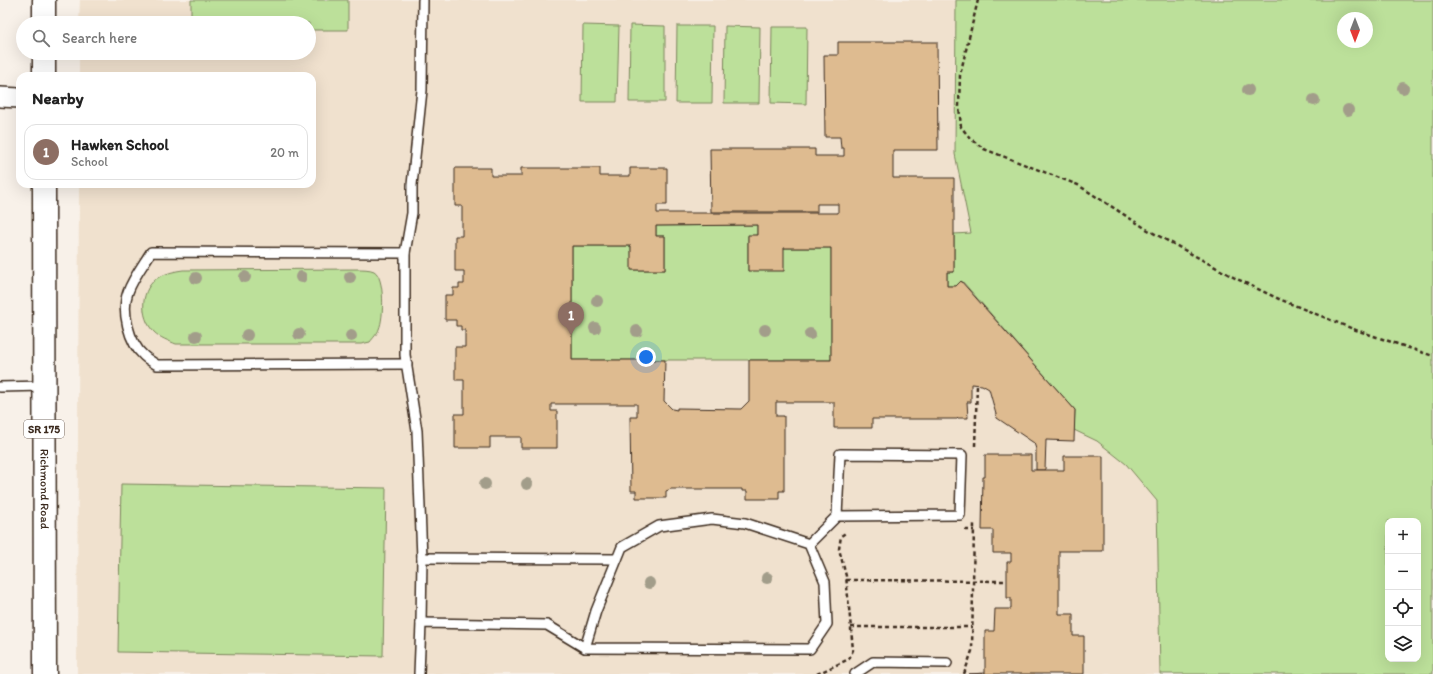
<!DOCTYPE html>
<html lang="en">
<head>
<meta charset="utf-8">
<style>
	:root { --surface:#fff; --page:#f6f6f6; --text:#222; --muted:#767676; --line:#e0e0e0; --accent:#c8321e }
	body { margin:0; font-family:Itim,sans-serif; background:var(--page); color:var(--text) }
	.controls { position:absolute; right:12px; bottom:12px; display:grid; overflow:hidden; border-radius:8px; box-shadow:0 4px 16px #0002 }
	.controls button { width:36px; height:36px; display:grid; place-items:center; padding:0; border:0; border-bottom:1px solid var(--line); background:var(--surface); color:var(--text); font:20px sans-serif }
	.compass { position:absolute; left:1337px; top:12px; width:36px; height:36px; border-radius:50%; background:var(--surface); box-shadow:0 4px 16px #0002; rotate:180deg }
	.you { position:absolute; left:646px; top:357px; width:14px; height:14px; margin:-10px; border:3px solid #fff; border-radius:50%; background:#1a73e8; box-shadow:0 0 0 6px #1a73e833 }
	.badge { display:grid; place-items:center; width:26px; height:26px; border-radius:50%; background:var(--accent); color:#fff; font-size:13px; font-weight:700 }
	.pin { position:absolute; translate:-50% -33px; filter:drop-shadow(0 1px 2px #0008) }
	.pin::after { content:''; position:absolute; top:21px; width:14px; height:12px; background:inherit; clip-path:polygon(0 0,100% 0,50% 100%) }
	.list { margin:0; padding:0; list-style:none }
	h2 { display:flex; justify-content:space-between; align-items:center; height:52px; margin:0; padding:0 16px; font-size:17px }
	h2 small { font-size:13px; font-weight:400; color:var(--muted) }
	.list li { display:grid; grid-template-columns:26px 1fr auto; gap:12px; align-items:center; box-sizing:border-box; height:56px; margin:0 8px 8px; padding:0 8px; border:1px solid var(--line); border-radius:12px }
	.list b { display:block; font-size:15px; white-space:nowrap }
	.list p { margin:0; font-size:13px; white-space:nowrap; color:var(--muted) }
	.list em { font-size:13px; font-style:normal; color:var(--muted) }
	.icon { flex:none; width:22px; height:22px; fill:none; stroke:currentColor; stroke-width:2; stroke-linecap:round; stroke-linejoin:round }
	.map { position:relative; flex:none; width:1433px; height:674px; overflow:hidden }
	.search { position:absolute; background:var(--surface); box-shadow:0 4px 16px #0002; left:16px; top:16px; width:300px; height:44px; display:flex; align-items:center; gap:10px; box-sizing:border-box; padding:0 14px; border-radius:22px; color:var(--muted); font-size:15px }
	.panel { position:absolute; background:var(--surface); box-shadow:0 4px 16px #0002; left:16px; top:72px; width:300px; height:116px; border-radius:12px }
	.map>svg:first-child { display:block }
</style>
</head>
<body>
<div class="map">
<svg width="1433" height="674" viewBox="0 0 1433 674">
	<rect width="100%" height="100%" fill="#f8f1e9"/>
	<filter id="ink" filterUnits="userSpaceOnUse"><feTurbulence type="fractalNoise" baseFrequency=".025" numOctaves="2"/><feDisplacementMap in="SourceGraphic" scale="8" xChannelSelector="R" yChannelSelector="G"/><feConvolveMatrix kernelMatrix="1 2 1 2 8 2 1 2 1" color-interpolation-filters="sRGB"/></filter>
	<g filter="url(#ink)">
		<path fill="#f0e1ce" d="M 80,0 L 956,0 L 955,154 L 1156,412 L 1160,674 L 77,674 L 79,184 L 312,184 L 312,76 L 79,76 L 79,53 L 309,53 L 309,23 L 79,23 Z"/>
		<g fill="#bce09a" stroke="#7c855c" fill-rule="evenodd">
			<path d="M 191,0 L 348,0 L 348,30 L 309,30 L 309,23 L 191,23 Z"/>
			<path d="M 956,0 L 1433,0 L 1433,674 L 1160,674 L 1157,501 L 1126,464 L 1097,441 L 1074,430 L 1075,410 L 962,281 L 956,286 L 947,286 L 947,272 L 954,272 L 954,234 L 971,233 L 955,154 ZM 1343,18 L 1367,18 L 1367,42 L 1343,42 ZM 1388,521 L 1418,521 L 1418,659 L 1388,659 Z"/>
			<path d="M 583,25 L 619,26 L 617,102 L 582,102 Z"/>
			<path d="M 630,25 L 665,26 L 665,102 L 629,102 Z"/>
			<path d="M 677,26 L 713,26 L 712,103 L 676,103 Z"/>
			<path d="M 725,26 L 760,27 L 759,103 L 724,103 Z"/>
			<path d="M 772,27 L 807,27 L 806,104 L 771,103 Z"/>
			<path d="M 757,225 L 757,235 L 748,236 L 748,271 L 784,248 L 831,248 L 831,360 L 572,360 L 572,246 L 631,246 L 632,270 L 665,270 L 665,236 L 656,236 L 656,226 Z"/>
			<path d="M 358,269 C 362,269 370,269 374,271 C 385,277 384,318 379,329 C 378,333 373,338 370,342 L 361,344 L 176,344 C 169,341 160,338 154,332 C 139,317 140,288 159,277 C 167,273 175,271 183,270 Z"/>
			<path d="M 121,484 L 386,488 L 383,656 L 118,652 Z"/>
		</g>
		<g fill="#debb90" stroke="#3b2a1e" fill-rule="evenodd">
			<path d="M 838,42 L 937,42 L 938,150 L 893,150 L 893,178 L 954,178 L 954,272 L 947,272 L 947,286 L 956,286 L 961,281 L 1075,410 L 1074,441 L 1046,440 L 1045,470 L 1036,470 L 1036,449 L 1034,443 L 997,418 L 989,389 L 982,385 L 971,384 L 971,402 L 967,402 L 968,418 L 958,418 L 957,419 L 872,419 L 872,428 L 834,428 L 834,402 L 776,402 L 776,416 L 784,416 L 784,491 L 779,491 L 779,499 L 747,499 L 747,491 L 742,491 L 742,489 L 671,489 L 666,491 L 666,498 L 636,498 L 636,491 L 631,491 L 630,417 L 637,417 L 637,404 L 551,404 L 551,411 L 557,411 L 557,448 L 521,448 L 521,437 L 490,437 L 490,448 L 455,448 L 455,414 L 464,414 L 464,380 L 455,380 L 455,347 L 465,347 L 465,330 L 461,330 L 461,326 L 456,326 L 456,320 L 445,320 L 445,295 L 453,295 L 453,288 L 459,288 L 459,284 L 464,284 L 464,271 L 455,271 L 455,236 L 462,236 L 462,206 L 455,206 L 455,168 L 491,168 L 491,176 L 521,176 L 521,168 L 600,168 L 600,176 L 630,176 L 630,168 L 667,168 L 667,205 L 657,205 L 657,213 L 838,213 L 838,204 L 817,204 L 817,212 L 711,212 L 710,149 L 815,149 L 815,156 L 844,156 L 844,148 L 841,148 L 840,137 L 825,137 L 824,55 L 838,55 ZM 757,225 L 757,235 L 748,235 L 748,271 L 784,271 L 784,248 L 831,248 L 831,360 L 749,360 L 749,401 L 741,409 L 677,408 L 677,410 L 672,409 L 664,401 L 665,360 L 572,360 L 572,246 L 631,246 L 631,270 L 665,270 L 665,236 L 656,236 L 656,226 Z"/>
			<path d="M 985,455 L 1031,455 L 1031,470 L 1064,470 L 1064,456 L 1103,456 L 1103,551 L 1059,551 L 1059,614 L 1073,614 L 1073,636 L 1084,636 L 1084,674 L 969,674 L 985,673 L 985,631 L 994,631 L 995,609 L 1011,609 L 1011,598 L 1007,598 L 1007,562 L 1011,562 L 1011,553 L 993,553 L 993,530 L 982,530 L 983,477 L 985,477 Z"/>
		</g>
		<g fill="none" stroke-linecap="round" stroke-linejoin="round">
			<defs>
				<g id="lane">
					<path d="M 405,253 L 151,252 C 143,265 133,278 128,292 C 121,311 129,343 144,356 C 148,360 153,362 157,365 L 407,364"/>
					<path d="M 0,387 L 44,386"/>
					<path d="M 809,544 L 837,516 L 960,515 L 962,455 L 840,454 L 837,516"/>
					<path d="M 422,558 L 617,559"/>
					<path d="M 421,623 L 422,558 L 417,431 L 405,355 L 405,253 L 412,213 L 412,185 L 422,90 L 423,0"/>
					<path d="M 419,674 L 421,623 L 547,625 L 585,648 L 810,649 L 827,624 L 825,582 L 809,544 L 745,523 L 712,519 L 659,526 L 622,547 L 596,611 L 585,648"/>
					<path d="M 855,674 L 873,662 L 947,663"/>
				</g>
				<path id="street" d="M 0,97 L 20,98"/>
				<g id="primary">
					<path d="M 44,0 L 44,23"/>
					<path d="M 44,53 L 44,76"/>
					<path id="s1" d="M 44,184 L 45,674"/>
				</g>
			</defs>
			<use href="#lane" stroke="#3b2a1e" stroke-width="12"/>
			<use href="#street" stroke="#3b2a1e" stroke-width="22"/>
			<use href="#primary" stroke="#3b2a1e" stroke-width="25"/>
			<g stroke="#3b2a1e" stroke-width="2.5" stroke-dasharray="4 3" stroke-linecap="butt">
				<path d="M 978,0 L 960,75 L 959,106 L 961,127 L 970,138 L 984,149 L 1078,185 L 1148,230 L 1235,278 L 1279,299 L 1353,329 L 1433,356"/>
				<path d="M 975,446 L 977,385"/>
				<path d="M 965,530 L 974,530"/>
				<path d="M 846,580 L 1007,581"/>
				<path d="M 851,627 L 972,627"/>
				<path d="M 817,674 L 849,659 L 853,650 L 846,576 L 839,549 L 841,536 L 847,532"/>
				<path d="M 964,674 L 972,651 L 974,523"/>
			</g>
			<use href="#lane" stroke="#fff" stroke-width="9"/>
			<use href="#street" stroke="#fff" stroke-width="19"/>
			<use href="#primary" stroke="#fff" stroke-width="22"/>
		</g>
		<g fill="#a29d8a">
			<circle cx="1403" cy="88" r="6"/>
			<circle cx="1248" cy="90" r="6"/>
			<circle cx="1314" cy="100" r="6"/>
			<circle cx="1348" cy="110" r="6"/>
			<circle cx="245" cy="277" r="6"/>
			<circle cx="301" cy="277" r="6"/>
			<circle cx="350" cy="277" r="6"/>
			<circle cx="196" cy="278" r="6"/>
			<circle cx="597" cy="301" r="6"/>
			<circle cx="595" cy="328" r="6"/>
			<circle cx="765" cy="330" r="6"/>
			<circle cx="637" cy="331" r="6"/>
			<circle cx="299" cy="334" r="6"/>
			<circle cx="810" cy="334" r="6"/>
			<circle cx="247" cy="335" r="6"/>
			<circle cx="196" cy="336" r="6"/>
			<circle cx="351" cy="336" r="6"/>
			<circle cx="485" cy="484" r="6"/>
			<circle cx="527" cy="484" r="6"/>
			<circle cx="767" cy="578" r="6"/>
			<circle cx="649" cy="583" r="6"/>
		</g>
	</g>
	<g text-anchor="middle" stroke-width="3" stroke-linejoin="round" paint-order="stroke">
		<rect fill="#fff" stroke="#766a62" stroke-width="1" x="24" y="420" width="40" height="18" rx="3"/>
		<g font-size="11" font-weight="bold" fill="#3b2a1e">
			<text x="44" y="433">SR 175</text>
		</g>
		<g font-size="12" fill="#3b2a1e" stroke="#fff">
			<text dy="4" stroke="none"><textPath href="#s1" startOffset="305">Richmond Road</textPath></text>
		</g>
	</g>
</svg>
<div class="controls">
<button>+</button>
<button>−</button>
<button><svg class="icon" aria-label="locate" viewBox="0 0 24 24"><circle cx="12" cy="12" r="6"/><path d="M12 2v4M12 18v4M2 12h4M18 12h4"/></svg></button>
<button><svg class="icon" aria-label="layers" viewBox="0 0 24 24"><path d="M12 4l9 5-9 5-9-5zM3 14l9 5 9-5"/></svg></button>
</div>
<svg class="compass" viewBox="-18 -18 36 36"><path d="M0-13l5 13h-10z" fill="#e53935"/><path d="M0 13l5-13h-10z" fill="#767676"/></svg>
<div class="you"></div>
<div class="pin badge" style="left:571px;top:335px;background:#8d6e63">1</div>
<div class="search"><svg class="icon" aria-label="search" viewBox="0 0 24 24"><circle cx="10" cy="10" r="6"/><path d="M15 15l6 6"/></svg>Search here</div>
<section class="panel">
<h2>Nearby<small></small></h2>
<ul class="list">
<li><span class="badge" style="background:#8d6e63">1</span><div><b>Hawken School</b><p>School</p></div><em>20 m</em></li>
</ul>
</section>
</div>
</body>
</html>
